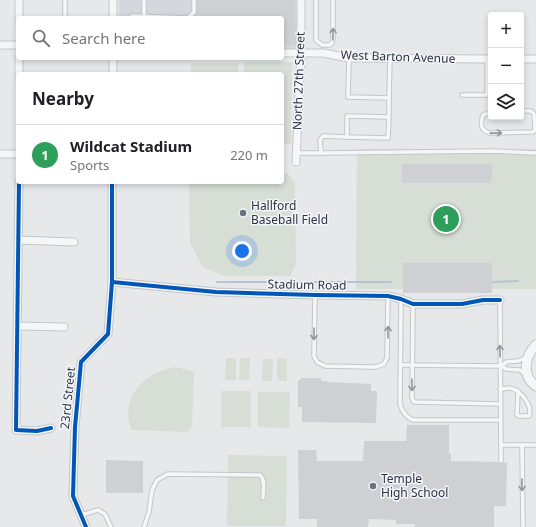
<!DOCTYPE html>
<html lang="en">
<head>
<meta charset="utf-8">
<style>
	:root { --surface:#fff; --page:#f6f6f6; --text:#202124; --muted:#757577; --line:#e0e0e0; --accent:#6c737f }
	body { margin:0; font-family:"Noto Sans",sans-serif; background:var(--page); color:var(--text) }
	.controls { position:absolute; right:12px; top:12px; display:grid; overflow:hidden; border-radius:4px; box-shadow:0 2px 6px #0003 }
	.controls button { width:36px; height:36px; display:grid; place-items:center; padding:0; border:0; border-bottom:1px solid var(--line); background:var(--surface); color:var(--text); font:20px sans-serif }
	.you { position:absolute; left:242px; top:251px; width:14px; height:14px; margin:-10px; border:3px solid #fff; border-radius:50%; background:#1a73e8; box-shadow:0 0 0 6px #1a73e833 }
	.badge { display:grid; place-items:center; width:26px; height:26px; border-radius:50%; background:var(--accent); color:#fff; font-size:13px; font-weight:700 }
	.pin { position:absolute; translate:-50% -50%; border:2px solid #fff; box-shadow:0 1px 4px #0006 }
	.list { margin:0; padding:0; list-style:none }
	h2 { display:flex; justify-content:space-between; align-items:center; height:52px; margin:0; padding:0 16px; font-size:17px }
	h2 small { font-size:13px; font-weight:400; color:var(--muted) }
	.list li { display:grid; grid-template-columns:26px 1fr auto; gap:12px; align-items:center; box-sizing:border-box; height:60px; padding:0 16px; border-top:1px solid var(--line) }
	.list b { display:block; font-size:15px; white-space:nowrap }
	.list p { margin:0; font-size:13px; white-space:nowrap; color:var(--muted) }
	.list em { font-size:13px; font-style:normal; color:var(--muted) }
	.icon { flex:none; width:22px; height:22px; fill:none; stroke:currentColor; stroke-width:2; stroke-linecap:round; stroke-linejoin:round }
	.map { position:relative; flex:none; width:536px; height:527px; overflow:hidden }
	.search { position:absolute; background:var(--surface); box-shadow:0 2px 6px #0003; left:16px; top:16px; width:268px; height:44px; display:flex; align-items:center; gap:10px; box-sizing:border-box; padding:0 14px; border-radius:4px; color:var(--muted); font-size:15px }
	.panel { position:absolute; background:var(--surface); box-shadow:0 2px 6px #0003; left:16px; top:72px; width:268px; height:112px; border-radius:4px }
	.map>svg:first-child { display:block }
</style>
</head>
<body>
<div class="map">
<svg width="536" height="527" viewBox="0 0 536 527">
	<rect width="100%" height="100%" fill="#e6e8ea"/>
	<path fill="#d4d7dd" d="M 119,0 L 296,0 L 297,48 L 282,49 L 282,18 L 119,18 Z"/>
	<g fill="#d6ded6">
		<path d="M 244,62 L 292,62 L 291,144 L 282,144 L 282,74 L 244,74 Z"/>
		<rect x="191" y="63" width="47" height="11"/>
		<path d="M 357,149 L 536,149 L 536,289 L 356,289 Z"/>
		<path d="M 282,173 L 287,173 L 295,182 L 296,264 L 290,276 L 224,276 L 203,267 L 190,243 L 189,182 L 282,182 Z"/>
		<path d="M 226,358 L 236,358 L 236,380 L 225,380 Z"/>
		<path d="M 240,358 L 250,358 L 249,380 L 239,380 Z"/>
		<path d="M 277,358 L 287,359 L 287,381 L 277,381 Z"/>
		<path d="M 263,359 L 273,359 L 272,381 L 262,381 Z"/>
		<path d="M 176,367 L 194,372 L 192,427 L 188,432 L 131,430 C 129,423 127,413 129,406 C 134,383 155,370 176,367 Z"/>
		<rect x="221" y="391" width="30" height="36"/>
		<path d="M 258,392 L 290,392 L 289,428 L 258,427 Z"/>
		<path d="M 228,455 L 287,456 L 286,526 L 227,526 Z"/>
	</g>
	<g fill="none" stroke-linecap="round" stroke-linejoin="round">
		<g stroke="#b4c4d5" stroke-width="2">
			<path d="M 217,282 L 391,282"/>
			<path d="M 493,282 L 518,281"/>
		</g>
	</g>
	<g fill="#ced0d3">
		<path d="M 197,0 L 295,0 L 296,45 L 282,45 L 282,18 L 196,18 Z"/>
		<path d="M 402,164 L 492,164 L 491,183 L 402,183 Z"/>
		<rect x="403" y="263" width="89" height="30"/>
		<path d="M 301,378 L 321,378 L 321,381 L 327,381 L 327,382 L 371,384 L 371,391 L 377,391 L 376,423 L 302,422 L 302,407 L 298,407 L 298,380 L 301,380 Z"/>
		<path d="M 407,425 L 449,425 L 449,454 L 451,454 L 451,461 L 498,462 L 501,464 L 507,462 L 506,506 L 494,506 L 494,527 L 415,527 L 415,524 L 396,524 L 396,520 L 369,519 L 368,527 L 317,527 L 317,519 L 299,519 L 298,450 L 316,450 L 317,461 L 363,461 L 364,441 L 406,441 Z"/>
		<path d="M 106,460 L 143,461 L 143,493 L 106,493 Z"/>
	</g>
	<g fill="none" stroke-linecap="round" stroke-linejoin="round">
		<defs>
			<g id="service">
				<path d="M 144,0 L 144,16"/>
				<path d="M 316,0 L 316,40 L 322,45 L 330,45 L 332,43 L 333,38 L 333,0"/>
				<path d="M 132,16 L 188,18 L 194,12 L 194,0"/>
				<path d="M 65,18 L 65,0"/>
				<path d="M 349,58 L 348,97 L 389,98 L 390,59"/>
				<path d="M 462,95 L 487,95 L 487,59"/>
				<path d="M 491,112 L 483,115 C 480,124 480,130 490,133 L 533,132 L 535,130 L 534,114 L 531,111 L 521,111"/>
				<path d="M 389,117 L 388,138 L 347,137 L 347,116 L 389,117 L 389,98"/>
				<path d="M 297,153 L 321,153 L 320,140 L 323,136 L 347,137"/>
				<path d="M 321,153 L 494,151 L 536,153"/>
				<path d="M 315,295 L 314,356 L 317,362 L 325,366 L 369,367 L 376,367 L 384,364 L 387,358 L 388,296"/>
				<path d="M 401,300 L 400,404 C 402,412 406,417 413,420 L 500,420"/>
				<path d="M 500,300 L 501,461"/>
				<path d="M 413,304 L 412,398 L 414,402 L 500,404"/>
				<path d="M 401,365 L 502,366 L 506,362 L 518,361 L 525,358"/>
				<path d="M 502,366 L 506,369 L 520,370 L 525,374"/>
				<path d="M 500,389 C 503,389 507,388 510,388 C 521,390 533,406 529,416 L 519,416 L 517,415 L 518,391"/>
				<path d="M 501,445 L 536,445"/>
				<path d="M 522,446 L 523,527"/>
				<path d="M 81,515 L 98,510 L 105,514 L 111,527"/>
				<path d="M 144,527 L 149,512 L 152,490 L 157,480 L 168,474 L 260,475 C 266,480 263,491 263,498"/>
			</g>
			<g id="minor">
				<path d="M 19,0 L 19,18"/>
				<path d="M 113,18 L 113,0"/>
				<path d="M 0,45 L 18,45"/>
				<path d="M 282,53 L 323,53 L 349,58 L 491,59"/>
				<path d="M 19,58 L 19,74"/>
				<path d="M 521,59 L 536,59"/>
				<path d="M 113,74 L 113,58"/>
				<path d="M 0,154 L 18,154"/>
				<path d="M 296,162 L 301,53 L 301,0"/>
				<path d="M 19,182 L 16,430 L 37,431 L 51,428"/>
				<path d="M 18,240 L 74,242"/>
				<path d="M 112,282 L 216,292 L 315,295 L 388,296 L 401,299 L 413,304 L 462,304 L 483,300 L 500,300"/>
				<path d="M 18,326 L 64,327"/>
				<path d="M 86,527 L 73,496 L 75,427 L 81,362 L 108,334 L 112,282 L 112,182"/>
			</g>
			<path id="tertiary" d="M 536,345 C 525,356 521,376 536,386"/>
		</defs>
		<use href="#service" stroke="#c4c6c8" stroke-width="5.5"/>
		<use href="#minor" stroke="#c4c6c8" stroke-width="9"/>
		<use href="#tertiary" stroke="#c4c6c8" stroke-width="11"/>
		<use href="#service" stroke="#f5f6f7" stroke-width="3.5"/>
		<use href="#minor" stroke="#f5f6f7" stroke-width="7"/>
		<use href="#tertiary" stroke="#f5f6f7" stroke-width="9"/>
		<defs>
			<g id="cycleway">
				<path d="M 19,182 L 16,430 L 37,431 L 51,428"/>
				<path d="M 112,282 L 216,292 L 315,295 L 388,296 L 401,299 L 413,304 L 462,304 L 483,300 L 500,300"/>
				<path d="M 86,527 L 73,496 L 75,427 L 81,362 L 108,334 L 112,282 L 112,182"/>
			</g>
		</defs>
		<use href="#cycleway" stroke="#f4f6f9" stroke-width="6"/>
		<use href="#cycleway" stroke="#0057b8" stroke-width="4"/>
	</g>
	<defs><path id="oneway-shaft" d="M-6 0H5M1.5-3L5.5 0L1.5 3" fill="none" stroke-width="1.6" stroke-linecap="round" stroke-linejoin="round"/></defs>
	<g stroke="#90959e">
		<use href="#oneway-shaft" transform="translate(333 34) rotate(-88)"/>
		<use href="#oneway-shaft" transform="translate(496 133) rotate(-1)"/>
		<use href="#oneway-shaft" transform="translate(388 332) rotate(-89)"/>
		<use href="#oneway-shaft" transform="translate(314 334) rotate(91)"/>
		<use href="#oneway-shaft" transform="translate(500 351) rotate(-92)"/>
		<use href="#oneway-shaft" transform="translate(412 385) rotate(90)"/>
		<use href="#oneway-shaft" transform="translate(522 485) rotate(89)"/>
	</g>
	<g fill="#6c737f" stroke="#f4f6f9" stroke-width="1.5">
		<circle cx="243" cy="213" r="4"/>
		<circle cx="373" cy="486" r="4"/>
	</g>
	<g text-anchor="middle" stroke-width="3" stroke-linejoin="round" paint-order="stroke">
		<g font-size="12" fill="#2b3445" stroke="#f4f6f9">
			<text transform="translate(398 57) rotate(2)" y="4">West Barton Avenue</text>
			<text transform="translate(299 81) rotate(-88)" y="4">North 27th Street</text>
			<text transform="translate(307 285) rotate(1)" y="4">Stadium Road</text>
			<text transform="translate(68 398) rotate(-84)" y="4">23rd Street</text>
		</g>
		<g font-size="12" fill="#2b3445" stroke="#f4f6f9" text-anchor="start">
			<text x="251" y="210">Hallford<tspan x="251" dy="14">Baseball Field</tspan></text>
			<text x="381" y="483">Temple<tspan x="381" dy="14">High School</tspan></text>
		</g>
	</g>
</svg>
<div class="controls">
<button>+</button>
<button>−</button>
<button><svg class="icon" aria-label="layers" viewBox="0 0 24 24"><path d="M12 4l9 5-9 5-9-5zM3 14l9 5 9-5"/></svg></button>
</div>
<div class="you"></div>
<div class="pin badge" style="left:446px;top:219px;background:#2e9e5b">1</div>
<div class="search"><svg class="icon" aria-label="search" viewBox="0 0 24 24"><circle cx="10" cy="10" r="6"/><path d="M15 15l6 6"/></svg>Search here</div>
<section class="panel">
<h2>Nearby<small></small></h2>
<ul class="list">
<li><span class="badge" style="background:#2e9e5b">1</span><div><b>Wildcat Stadium</b><p>Sports</p></div><em>220 m</em></li>
</ul>
</section>
</div>
</body>
</html>
